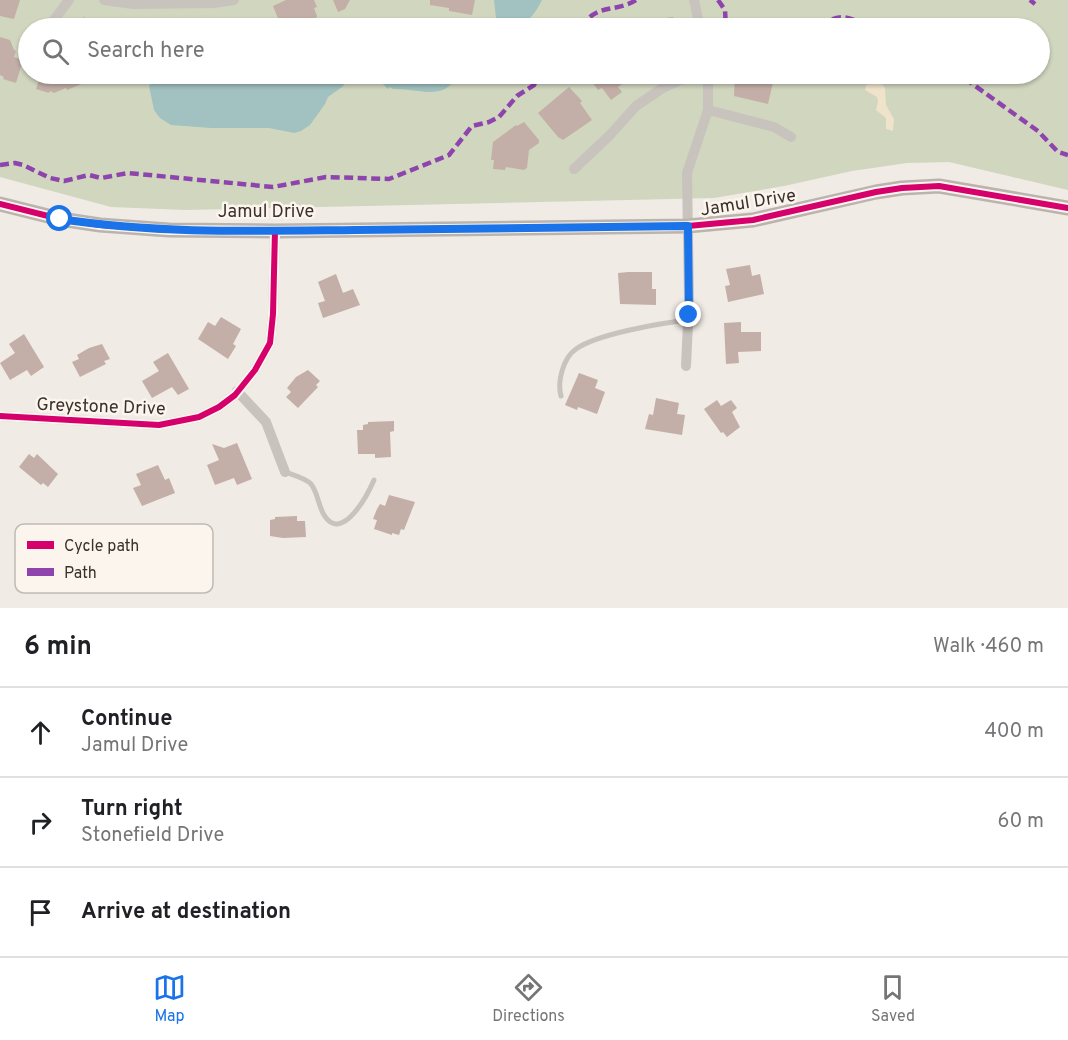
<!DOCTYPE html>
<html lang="en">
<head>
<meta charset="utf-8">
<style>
	:root { --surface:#fff; --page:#f6f6f6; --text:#202124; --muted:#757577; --line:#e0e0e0; --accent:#1a73e8 }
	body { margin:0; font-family:Overpass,sans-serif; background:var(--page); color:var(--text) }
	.stop { position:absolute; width:18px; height:18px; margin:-14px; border:4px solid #1a73e8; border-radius:50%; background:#fff }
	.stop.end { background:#1a73e8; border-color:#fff; box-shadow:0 2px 6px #0008 }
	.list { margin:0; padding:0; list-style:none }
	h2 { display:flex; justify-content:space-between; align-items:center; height:78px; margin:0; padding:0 24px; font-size:26px }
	h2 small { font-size:20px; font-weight:400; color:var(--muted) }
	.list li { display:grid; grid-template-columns:39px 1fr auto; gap:18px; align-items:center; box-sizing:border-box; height:90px; padding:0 24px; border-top:2px solid var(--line) }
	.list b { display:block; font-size:22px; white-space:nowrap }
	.list p { margin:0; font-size:20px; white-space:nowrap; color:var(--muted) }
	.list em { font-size:20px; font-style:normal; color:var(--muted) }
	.icon { flex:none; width:33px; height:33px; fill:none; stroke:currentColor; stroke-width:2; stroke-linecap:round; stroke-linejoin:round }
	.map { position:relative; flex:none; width:1068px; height:608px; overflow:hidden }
	.search { position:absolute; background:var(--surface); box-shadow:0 2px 4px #0004; left:18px; right:18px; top:18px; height:66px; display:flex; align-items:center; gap:15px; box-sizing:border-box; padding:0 21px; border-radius:33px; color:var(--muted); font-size:22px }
	.sheet { height:348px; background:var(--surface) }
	nav { display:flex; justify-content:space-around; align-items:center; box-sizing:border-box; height:84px; border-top:2px solid var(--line); background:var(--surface); font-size:16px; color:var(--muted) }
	nav a { display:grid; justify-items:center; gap:3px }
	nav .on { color:var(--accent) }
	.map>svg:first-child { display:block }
</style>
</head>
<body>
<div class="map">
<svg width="1068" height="608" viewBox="0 0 1068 608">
	<rect width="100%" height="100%" fill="#f0ebe5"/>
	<path fill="#d1d6bf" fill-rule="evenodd" d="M 0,0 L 1068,0 L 1068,190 L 949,162 L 907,163 L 852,171 L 784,186 L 714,198 L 185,210 L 111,207 L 0,177 ZM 28,28 L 1040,28 L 1040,74 L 28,74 Z"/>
	<path fill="#efe3cc" d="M 869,84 L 882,84 L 885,88 L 886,105 L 894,119 L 893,131 L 886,129 L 886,118 L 876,110 L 878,102 L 877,97 L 865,90 L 866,85 Z"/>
	<g fill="#a1c2c1">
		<path d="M 494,0 L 542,0 C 529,26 518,29 491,28 L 496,18 Z"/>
		<path d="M 182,74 L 354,74 L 342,87 L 328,97 L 325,104 L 310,125 L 301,131 L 294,133 L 269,128 L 211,128 L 171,125 L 160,118 L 154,110 L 149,86 L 154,79 Z"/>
		<path d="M 377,74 L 459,74 C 443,103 420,88 393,89 L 390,87 L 388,89 L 381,82 Z"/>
	</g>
	<g fill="#c3afa7">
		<path d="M 0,0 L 20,0 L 14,19 L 0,16 Z"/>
		<path d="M 286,0 L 314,0 L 317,7 L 314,8 L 317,16 L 314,25 L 306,28 L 282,28 L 273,6 Z"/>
		<path d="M 333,0 L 350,0 L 345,9 L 338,12 Z"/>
		<path d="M 430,0 L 475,0 L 472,15 L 449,11 L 449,8 L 430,5 Z"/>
		<path d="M 84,17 L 96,28 L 73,28 Z"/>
		<path d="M 673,17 L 675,28 L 655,28 L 653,20 Z"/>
		<path d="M 253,18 L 254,20 L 260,19 L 262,28 L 222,28 L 221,25 Z"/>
		<path d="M 0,37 L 10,40 L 14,50 L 16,51 L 14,57 L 23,60 L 16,83 L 3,79 L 4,77 L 0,75 Z"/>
		<path d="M 41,74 L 82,74 L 86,82 L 67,90 L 66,88 L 54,93 L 50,91 L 49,93 L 36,89 Z"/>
		<path d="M 586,74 L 624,74 L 628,80 L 618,87 L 622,92 L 611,100 L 602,88 L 598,90 Z"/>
		<path d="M 735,74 L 775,74 L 768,104 L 734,96 Z"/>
		<path d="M 569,87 L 582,101 L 580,103 L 592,120 L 563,140 L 558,137 L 538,113 Z"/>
		<path d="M 524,122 L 539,140 L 539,143 L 529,150 L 527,168 L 524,170 L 506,167 L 505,170 L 493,169 L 494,160 L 491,160 L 493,142 L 516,125 L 517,126 Z"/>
		<path d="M 750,265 L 752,276 L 760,274 L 764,294 L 728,302 L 725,286 L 730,285 L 726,269 Z"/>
		<path d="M 628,272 L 652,272 L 652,289 L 656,289 L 656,305 L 620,304 L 618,273 Z"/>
		<path d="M 336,274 L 343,293 L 353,289 L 360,305 L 323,318 L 318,303 L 325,301 L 318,282 Z"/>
		<path d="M 221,317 L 241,329 L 233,344 L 236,346 L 228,359 L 198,339 L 208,322 L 215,326 Z"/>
		<path d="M 741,322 L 741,332 L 761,332 L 761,351 L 738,352 L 739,363 L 726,364 L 724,323 Z"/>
		<path d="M 24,334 L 44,367 L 31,376 L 27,370 L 10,380 L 0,363 L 15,353 L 9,344 Z"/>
		<path d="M 102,344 L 110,359 L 104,361 L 106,364 L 80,377 L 72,362 L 79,359 L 77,355 L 89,348 Z"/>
		<path d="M 168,353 L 189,389 L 178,395 L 172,387 L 152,398 L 142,381 L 159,371 L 153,362 Z"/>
		<path d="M 308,370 L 320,381 L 316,385 L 318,387 L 298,408 L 286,397 L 291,392 L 287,388 L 296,377 Z"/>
		<path d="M 579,373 L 598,380 L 595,388 L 605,392 L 597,414 L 578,407 L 577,410 L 565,405 Z"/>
		<path d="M 656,398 L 679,403 L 677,414 L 685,415 L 682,435 L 645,429 L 649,414 L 653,415 Z"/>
		<path d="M 717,400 L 721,406 L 731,400 L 737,408 L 732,412 L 740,427 L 727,437 L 723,432 L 721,433 L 704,409 Z"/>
		<path d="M 394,421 L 394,431 L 390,432 L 391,457 L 375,458 L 375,454 L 358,454 L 357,430 L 363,430 L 363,425 L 368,424 L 368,422 Z"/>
		<path d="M 237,443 L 252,479 L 237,485 L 234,478 L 215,485 L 207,465 L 219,460 L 212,444 L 224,448 Z"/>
		<path d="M 29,454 L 34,458 L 37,454 L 58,474 L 48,487 L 43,483 L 41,485 L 19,467 Z"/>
		<path d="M 158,465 L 165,480 L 169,478 L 175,493 L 142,506 L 133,488 L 141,485 L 136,474 Z"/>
		<path d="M 389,495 L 415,502 L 404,530 L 401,529 L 399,535 L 392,533 L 392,535 L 374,529 L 377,520 L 373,519 L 377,509 L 380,504 L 385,506 Z"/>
		<path d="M 297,516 L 297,521 L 305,521 L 306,537 L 283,538 L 270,536 L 270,520 L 275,519 L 275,517 Z"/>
	</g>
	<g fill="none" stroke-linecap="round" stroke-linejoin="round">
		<g stroke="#c9c3be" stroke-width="5">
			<path d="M 561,396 C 557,382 563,358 576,349 C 597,334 661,323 689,320"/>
			<path d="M 285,472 C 293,475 305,478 311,484 C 318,493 318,505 324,515 C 342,544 368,494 374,480"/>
		</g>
		<g stroke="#c9c3be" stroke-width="10">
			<path d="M 104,0 L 133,4 L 214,3 L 234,0"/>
			<path d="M 694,0 L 700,28"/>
			<path d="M 48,28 L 69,0"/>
			<path d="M 708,110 L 774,127 L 791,137"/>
			<path d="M 574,169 L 609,136 L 636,106 L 661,89 L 680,80 L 708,74"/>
			<path d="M 686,366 L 689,302 L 687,173 L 708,110 L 708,74"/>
			<path d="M 237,391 L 266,422 L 285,472"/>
			<path d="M 0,416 L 159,425 L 199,417 L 219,407 L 235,395 L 255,370 L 270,343 L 273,314 L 275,231"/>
		</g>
		<path stroke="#bab3ae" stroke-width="15" d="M 0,204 L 60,219 L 100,225 L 169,230 L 275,231 L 688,226 L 753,220 L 876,192 L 902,188 L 939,186 L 1068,208"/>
		<g stroke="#8e44ad" stroke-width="4.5" stroke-dasharray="9 4.5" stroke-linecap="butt">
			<path d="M 718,0 L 725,10 L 726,28"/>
			<path d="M 1030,0 L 1035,4"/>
			<path d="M 582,28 C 594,3 616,13 636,0"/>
			<path d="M 822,28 C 837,9 853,19 871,28"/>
			<path d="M 952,74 L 967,80 L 1038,131 L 1058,152 L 1068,155"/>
			<path d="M 0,165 L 15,163 L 23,165 L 50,178 L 64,181 L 89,175 L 101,178 L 128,173 L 273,187 L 326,177 L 389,179 L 449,155 L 472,126 L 489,122 L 499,117 L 517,96 L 534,85 L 539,74"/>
		</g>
		<defs>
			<g id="cycleway">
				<path d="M 0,204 L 60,219 L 100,225 L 169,230 L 275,231 L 688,226 L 753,220 L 876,192 L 902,188 L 939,186 L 1068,208"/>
				<path d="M 0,416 L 159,425 L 199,417 L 219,407 L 235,395 L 255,370 L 270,343 L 273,314 L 275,231"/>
			</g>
		</defs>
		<use href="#cycleway" stroke="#fbf5ee" stroke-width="10"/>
		<use href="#cycleway" stroke="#d6006c" stroke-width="6"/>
	</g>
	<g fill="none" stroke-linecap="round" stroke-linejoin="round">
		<path stroke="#1a73e8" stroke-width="8" d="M 60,219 C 158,234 257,231 356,230 C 466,229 577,227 688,226 L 689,315"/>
	</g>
	<g text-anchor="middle" stroke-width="5" stroke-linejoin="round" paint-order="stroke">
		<g font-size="18" fill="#3b302b" stroke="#fbf5ee">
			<text transform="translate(748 202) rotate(-9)" y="6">Jamul Drive</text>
			<text x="266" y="217">Jamul Drive</text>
			<text transform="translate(101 406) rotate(2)" y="6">Greystone Drive</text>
		</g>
	</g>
	<rect x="15" y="524" width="198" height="69" rx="9" fill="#fbf5ee" stroke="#c1bab4" stroke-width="1.5"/>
	<rect x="27" y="541" width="27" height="8" fill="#d6006c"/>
	<rect x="27" y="568" width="27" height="8" fill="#8e44ad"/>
	<g font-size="16" fill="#3b302b">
		<text x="64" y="551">Cycle path</text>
		<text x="64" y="578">Path</text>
	</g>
</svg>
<div class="stop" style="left:60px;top:219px"></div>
<div class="stop end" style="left:689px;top:315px"></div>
<div class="search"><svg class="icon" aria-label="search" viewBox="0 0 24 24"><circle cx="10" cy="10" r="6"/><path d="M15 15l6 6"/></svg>Search here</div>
</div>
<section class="sheet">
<h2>6 min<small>Walk · 460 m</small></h2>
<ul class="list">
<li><svg class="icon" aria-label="ahead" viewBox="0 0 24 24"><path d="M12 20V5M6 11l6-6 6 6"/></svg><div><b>Continue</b><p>Jamul Drive</p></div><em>400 m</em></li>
<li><svg class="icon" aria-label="right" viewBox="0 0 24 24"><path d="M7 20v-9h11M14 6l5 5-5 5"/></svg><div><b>Turn right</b><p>Stonefield Drive</p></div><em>60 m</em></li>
<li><svg class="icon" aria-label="arrive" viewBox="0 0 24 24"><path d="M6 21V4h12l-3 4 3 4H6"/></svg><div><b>Arrive at destination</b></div></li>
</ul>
</section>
<nav>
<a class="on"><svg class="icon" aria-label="map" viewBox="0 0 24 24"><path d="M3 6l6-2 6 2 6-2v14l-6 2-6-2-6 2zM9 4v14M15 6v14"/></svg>Map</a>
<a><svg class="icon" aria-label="directions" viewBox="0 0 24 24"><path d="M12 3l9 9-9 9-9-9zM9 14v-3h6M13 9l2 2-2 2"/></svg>Directions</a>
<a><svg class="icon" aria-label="saved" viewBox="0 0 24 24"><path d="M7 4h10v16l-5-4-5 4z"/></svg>Saved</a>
</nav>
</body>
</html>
